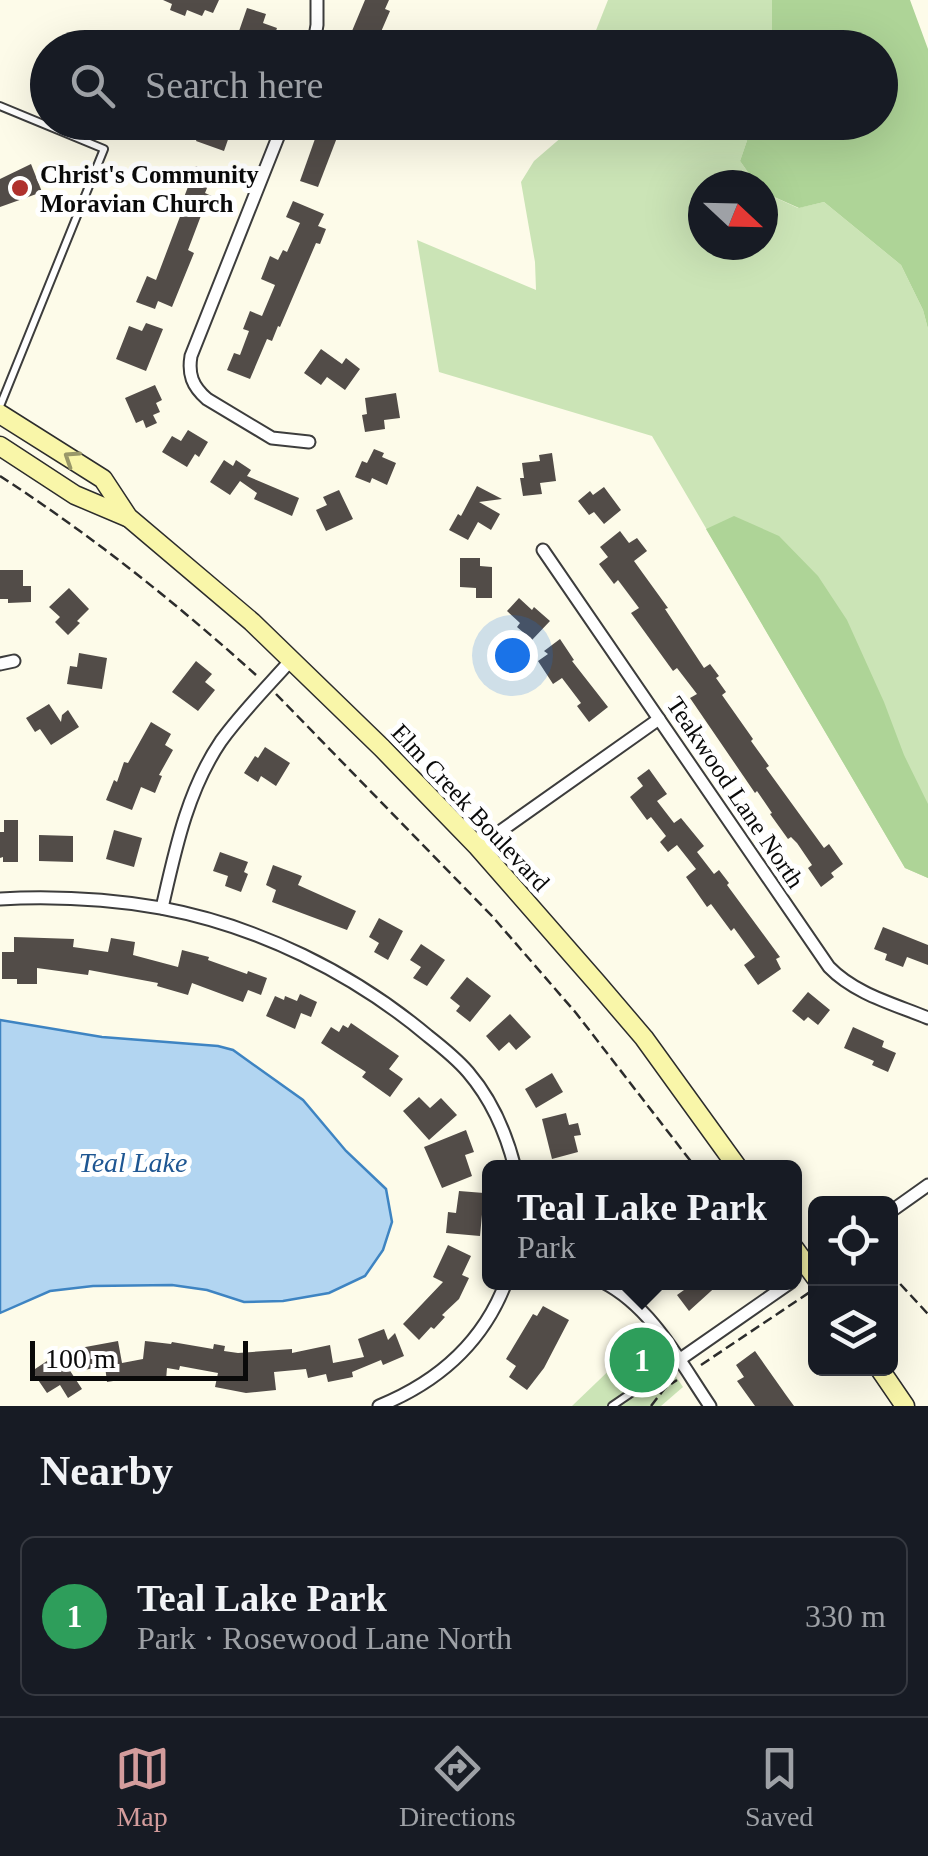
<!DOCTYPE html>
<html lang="en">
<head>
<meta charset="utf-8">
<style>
	:root { --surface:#171b24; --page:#20242c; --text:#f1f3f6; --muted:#9ea1a6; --line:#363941; --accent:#d39c9c }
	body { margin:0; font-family:"Times New Roman",serif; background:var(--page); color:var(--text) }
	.controls { position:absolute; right:30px; bottom:30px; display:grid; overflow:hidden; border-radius:15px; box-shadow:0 10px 40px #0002 }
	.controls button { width:90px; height:90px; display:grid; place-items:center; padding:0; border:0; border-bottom:2px solid var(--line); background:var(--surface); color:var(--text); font:50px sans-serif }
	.compass { position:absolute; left:688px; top:170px; width:90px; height:90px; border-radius:50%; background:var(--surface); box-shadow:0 10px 40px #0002; rotate:112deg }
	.scale { position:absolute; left:30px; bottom:25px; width:218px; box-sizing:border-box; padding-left:10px; border:5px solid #0a0a0a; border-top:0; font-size:28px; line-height:35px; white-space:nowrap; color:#0a0a0a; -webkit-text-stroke:8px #fff; paint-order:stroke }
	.you { position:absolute; left:512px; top:655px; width:35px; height:35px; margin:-25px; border:8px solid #fff; border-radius:50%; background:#1a73e8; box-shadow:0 0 0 15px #1a73e833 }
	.badge { display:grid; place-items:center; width:65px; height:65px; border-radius:50%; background:var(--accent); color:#fff; font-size:32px; font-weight:700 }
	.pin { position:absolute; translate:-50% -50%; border:5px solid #fff; box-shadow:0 2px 10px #0006 }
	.popup { position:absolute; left:482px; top:1160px; width:320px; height:130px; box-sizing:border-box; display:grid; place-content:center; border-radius:15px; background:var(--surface); filter:drop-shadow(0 2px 8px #0005); font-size:32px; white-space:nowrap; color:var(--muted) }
	.popup b { font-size:38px; color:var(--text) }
	.popup::after { content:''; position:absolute; left:50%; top:100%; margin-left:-20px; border:20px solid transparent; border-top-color:var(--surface) }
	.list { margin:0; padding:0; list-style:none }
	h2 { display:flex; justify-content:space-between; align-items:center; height:130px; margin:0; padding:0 40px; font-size:42px }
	h2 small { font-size:32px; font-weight:400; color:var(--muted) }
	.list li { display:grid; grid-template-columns:65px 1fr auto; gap:30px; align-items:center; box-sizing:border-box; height:160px; margin:0 20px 20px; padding:0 20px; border:2px solid var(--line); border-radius:15px }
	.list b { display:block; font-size:38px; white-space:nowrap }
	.list p { margin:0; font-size:32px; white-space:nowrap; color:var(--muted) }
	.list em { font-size:32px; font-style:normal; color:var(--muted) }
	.icon { flex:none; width:55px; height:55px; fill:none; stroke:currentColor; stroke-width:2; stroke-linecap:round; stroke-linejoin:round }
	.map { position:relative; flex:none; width:928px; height:1406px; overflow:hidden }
	.search { position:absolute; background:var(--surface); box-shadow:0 10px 40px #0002; left:30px; right:30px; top:30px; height:110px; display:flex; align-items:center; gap:25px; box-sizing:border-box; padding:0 35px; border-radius:55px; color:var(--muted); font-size:38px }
	.sheet { height:310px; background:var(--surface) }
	nav { display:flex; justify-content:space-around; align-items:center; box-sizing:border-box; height:140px; border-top:2px solid var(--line); background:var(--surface); font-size:28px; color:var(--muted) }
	nav a { display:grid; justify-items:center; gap:5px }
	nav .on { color:var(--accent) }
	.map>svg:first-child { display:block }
</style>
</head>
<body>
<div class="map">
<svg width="928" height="1406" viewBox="0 0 928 1406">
	<rect width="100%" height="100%" fill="#fdfbe9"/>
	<g fill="#cbe4b6">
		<path d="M 608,0 L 772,0 L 772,47 L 589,48 Z"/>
		<path d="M 578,123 L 753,123 L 740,161 L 757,185 L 703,185 L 703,245 L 763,245 L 763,192 L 798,208 L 824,202 L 901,265 L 923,310 L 928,329 L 928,878 L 905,868 L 652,436 L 439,372 L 417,240 L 536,290 L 535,262 L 521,182 L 534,161 Z"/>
		<path d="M 647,1334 L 683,1387 L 661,1406 L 572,1406 Z"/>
	</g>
	<g fill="#aed497">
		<path d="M 772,0 L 910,0 L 928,49 L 928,329 L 923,310 L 901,265 L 824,202 L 799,208 L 763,192 L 763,185 L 757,185 L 740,161 L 753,123 L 880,122 L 880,48 L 772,47 Z"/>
		<path d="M 734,516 L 779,536 L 818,576 L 847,620 L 884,702 L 904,755 L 928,804 L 928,878 L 905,868 L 706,529 Z"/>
	</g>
	<path fill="#b2d5f1" stroke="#3e84c2" stroke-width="2.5" d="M 0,1020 L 102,1037 L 218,1046 L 233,1050 L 303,1100 L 346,1151 L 386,1189 L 392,1222 L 383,1250 L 365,1276 L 329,1293 L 283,1301 L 244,1302 L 207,1290 L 172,1285 L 93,1286 L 50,1291 L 0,1313 Z"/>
	<g fill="#524c48">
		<path d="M 163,0 L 219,0 L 213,13 L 205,10 L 202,16 L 187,10 L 185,16 L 170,10 L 172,4 Z"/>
		<path d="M 365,0 L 389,0 L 385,9 L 390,11 L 374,48 L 350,48 L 356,32 L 352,31 Z"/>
		<path d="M 247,8 L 266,14 L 263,23 L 277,28 L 271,45 L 238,34 Z"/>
		<path d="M 173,122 L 221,122 L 220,126 L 231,131 L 224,151 L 196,141 L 199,133 Z"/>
		<path d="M 321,122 L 343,122 L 318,187 L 300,181 Z"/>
		<path d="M 31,164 L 42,192 L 0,207 L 0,179 Z"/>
		<path d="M 196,166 L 213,173 L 205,193 L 216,198 L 209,215 L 202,213 L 188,250 L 194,253 L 172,307 L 158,301 L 155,309 L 136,302 L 147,276 L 156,280 L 184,206 L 181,205 Z"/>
		<path d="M 293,201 L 324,214 L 318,226 L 326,229 L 320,244 L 316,243 L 280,327 L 278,326 L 272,341 L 267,339 L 250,379 L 227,370 L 234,353 L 240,355 L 249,331 L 243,329 L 250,311 L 262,316 L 275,285 L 261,279 L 270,256 L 278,260 L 283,250 L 287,252 L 300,223 L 286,217 Z"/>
		<path d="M 146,323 L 163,329 L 146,371 L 116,359 L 129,326 L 142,331 Z"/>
		<path d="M 321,349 L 342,364 L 346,358 L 360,369 L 345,390 L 327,377 L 321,385 L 304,373 Z"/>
		<path d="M 155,385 L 162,400 L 156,403 L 160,412 L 153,415 L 157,423 L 146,428 L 143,420 L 136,423 L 125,398 Z"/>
		<path d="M 396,393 L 400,418 L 384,420 L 385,429 L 365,432 L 362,415 L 367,414 L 365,398 Z"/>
		<path d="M 188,430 L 208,442 L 199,457 L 195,454 L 187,467 L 162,452 L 172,436 L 181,441 Z"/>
		<path d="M 374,449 L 384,453 L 382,457 L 396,463 L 387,485 L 372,478 L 370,483 L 355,477 L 362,461 L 367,463 Z"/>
		<path d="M 552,453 L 556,481 L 540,483 L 542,494 L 523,496 L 520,478 L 524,478 L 522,463 L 540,461 L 539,455 Z"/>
		<path d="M 224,460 L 233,466 L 236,460 L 251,470 L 247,476 L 299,498 L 292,516 L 254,499 L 257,493 L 240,481 L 230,495 L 210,482 Z"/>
		<path d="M 477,486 L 502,499 L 479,502 L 500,514 L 491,530 L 478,522 L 468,540 L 449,530 L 458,514 L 461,516 Z"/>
		<path d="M 604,487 L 621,510 L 604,524 L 594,512 L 589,515 L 578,501 L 590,491 L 593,495 Z"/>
		<path d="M 339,490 L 353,519 L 326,531 L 316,510 L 327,505 L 323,497 Z"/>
		<path d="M 620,531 L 629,543 L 637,538 L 647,551 L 634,561 L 668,608 L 665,609 L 704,668 L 710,664 L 719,676 L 716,678 L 726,692 L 722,695 L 753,739 L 751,741 L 769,766 L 766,768 L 824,848 L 829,844 L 843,864 L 831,873 L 834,877 L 821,887 L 808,868 L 812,865 L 797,843 L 791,837 L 788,839 L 770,814 L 772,813 L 757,791 L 755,793 L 690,698 L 697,694 L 677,668 L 673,671 L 631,613 L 639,608 L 618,580 L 614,584 L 599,564 L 608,557 L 600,547 Z"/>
		<path d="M 460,558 L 480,558 L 480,566 L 492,567 L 492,598 L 476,598 L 476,588 L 460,587 Z"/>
		<path d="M 0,570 L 23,570 L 23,586 L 31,586 L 31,602 L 8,603 L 8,599 L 0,599 Z"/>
		<path d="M 69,588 L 89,609 L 77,621 L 80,623 L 68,635 L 55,622 L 60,617 L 49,607 Z"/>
		<path d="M 519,598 L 532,610 L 534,607 L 550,621 L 532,640 L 517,627 L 520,623 L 507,611 Z"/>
		<path d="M 560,639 L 574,660 L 572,661 L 608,707 L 589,722 L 577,706 L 581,703 L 562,678 L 553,684 L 538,661 L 548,654 L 544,651 Z"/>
		<path d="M 79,653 L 107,658 L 102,689 L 67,684 L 70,666 L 77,667 Z"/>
		<path d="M 196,661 L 212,674 L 205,682 L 215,690 L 198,711 L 172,692 Z"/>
		<path d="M 49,704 L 61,722 L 62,715 L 68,710 L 79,727 L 51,745 L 40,729 L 35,732 L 26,718 Z"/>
		<path d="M 151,722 L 171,734 L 165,745 L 173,750 L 159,775 L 162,776 L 155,793 L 141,787 L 132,810 L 106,800 L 114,780 L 117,782 L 124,762 L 128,763 Z"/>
		<path d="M 265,747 L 290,763 L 276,786 L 261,776 L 258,782 L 244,773 L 255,756 L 258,758 Z"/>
		<path d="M 649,769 L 667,794 L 657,801 L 674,823 L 681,818 L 704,846 L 697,852 L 714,874 L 719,870 L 729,883 L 727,885 L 780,957 L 776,959 L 781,969 L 758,985 L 744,965 L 755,957 L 734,928 L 731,931 L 711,904 L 707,907 L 686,877 L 696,869 L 677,845 L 668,852 L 660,842 L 666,836 L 651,817 L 647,820 L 630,797 L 643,786 L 637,778 Z"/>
		<path d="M 4,820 L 18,820 L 18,862 L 3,862 L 3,857 L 0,858 L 0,832 L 4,832 Z"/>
		<path d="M 114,830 L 142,838 L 134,867 L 106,859 Z"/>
		<path d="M 39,835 L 73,836 L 73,862 L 39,861 Z"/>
		<path d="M 220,852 L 248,862 L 244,872 L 248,874 L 241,892 L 225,886 L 228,876 L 213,871 Z"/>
		<path d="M 273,865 L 302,876 L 298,885 L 356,911 L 347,930 L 272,902 L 276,890 L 266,885 Z"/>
		<path d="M 379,918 L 403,931 L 388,960 L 374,952 L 379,943 L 369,937 Z"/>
		<path d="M 883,927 L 928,945 L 928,965 L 907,957 L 903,967 L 885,960 L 887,954 L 874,949 Z"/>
		<path d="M 14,937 L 74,939 L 73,947 L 108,952 L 111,938 L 135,942 L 133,955 L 178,967 L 182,950 L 209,957 L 208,960 L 247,974 L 248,971 L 267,978 L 261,995 L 248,990 L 243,1002 L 192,983 L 188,995 L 157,986 L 158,983 L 89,970 L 88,975 L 37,968 L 37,984 L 17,984 L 17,979 L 2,979 L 2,952 L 14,952 Z"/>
		<path d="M 421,944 L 445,960 L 427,986 L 413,978 L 421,967 L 410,960 Z"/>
		<path d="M 467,977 L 491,996 L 470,1022 L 456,1011 L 460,1006 L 450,998 Z"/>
		<path d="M 808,992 L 830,1010 L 818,1025 L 808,1017 L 804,1021 L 792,1011 Z"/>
		<path d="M 300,994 L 317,1002 L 311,1017 L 301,1013 L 295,1029 L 266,1016 L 275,996 L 284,1000 L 285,996 L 297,1001 Z"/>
		<path d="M 510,1014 L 531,1037 L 516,1050 L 509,1042 L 499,1051 L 486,1036 Z"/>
		<path d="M 351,1023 L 399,1056 L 389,1069 L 403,1079 L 390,1097 L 362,1077 L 366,1072 L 321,1043 L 331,1027 L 339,1032 L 343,1025 L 348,1028 Z"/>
		<path d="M 853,1027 L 884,1041 L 882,1047 L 896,1053 L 888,1072 L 872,1065 L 874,1061 L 844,1048 Z"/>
		<path d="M 552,1073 L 563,1092 L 536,1108 L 525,1089 Z"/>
		<path d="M 419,1097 L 430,1108 L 441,1098 L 457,1115 L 429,1140 L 403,1111 Z"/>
		<path d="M 566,1113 L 569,1125 L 578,1123 L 581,1135 L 574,1136 L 578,1152 L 552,1159 L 542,1119 Z"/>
		<path d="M 466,1130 L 474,1152 L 465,1155 L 472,1176 L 442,1188 L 424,1147 Z"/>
		<path d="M 459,1191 L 484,1193 L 480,1236 L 446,1233 L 448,1212 L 456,1213 Z"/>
		<path d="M 448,1245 L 471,1256 L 462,1275 L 469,1278 L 459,1299 L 442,1315 L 445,1317 L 434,1329 L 431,1327 L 419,1340 L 403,1324 L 443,1282 L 433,1277 Z"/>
		<path d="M 678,1282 L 721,1282 L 689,1311 L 677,1295 L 684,1290 Z"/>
		<path d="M 543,1306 L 569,1320 L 544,1368 L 527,1390 L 509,1377 L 516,1366 L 506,1359 L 533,1314 L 537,1316 Z"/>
		<path d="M 384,1329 L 388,1340 L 395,1333 L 404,1356 L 383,1365 L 381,1360 L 352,1372 L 353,1377 L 328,1382 L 326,1374 L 308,1378 L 306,1369 L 274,1372 L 276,1390 L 246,1393 L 215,1387 L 218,1373 L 180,1366 L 179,1370 L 167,1368 L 166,1380 L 138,1377 L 107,1382 L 105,1366 L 84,1370 L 80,1348 L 118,1341 L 122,1363 L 143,1359 L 145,1341 L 171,1344 L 172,1342 L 213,1349 L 214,1344 L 225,1346 L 224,1351 L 238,1353 L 292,1349 L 292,1353 L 330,1345 L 333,1363 L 364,1357 L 358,1339 Z"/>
		<path d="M 755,1351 L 786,1395 L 794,1406 L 755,1406 L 737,1381 L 744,1377 L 736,1365 Z"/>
		<path d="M 63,1360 L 82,1389 L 68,1398 L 60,1385 L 47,1393 L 32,1371 L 47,1361 L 51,1368 Z"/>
	</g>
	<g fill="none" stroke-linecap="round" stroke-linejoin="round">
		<defs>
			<g id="service">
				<path d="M 0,106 L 104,149 L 0,406"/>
				<path d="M 612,1406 L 678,1361"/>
			</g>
			<g id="minor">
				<path d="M 313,48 L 317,25 L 317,0"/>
				<path d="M 284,122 L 191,356 C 188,374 192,386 207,399 L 272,438 L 309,442"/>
				<path d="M 543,550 L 829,967 C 855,994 894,1004 928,1018"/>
				<path d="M 0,664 L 14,661"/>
				<path d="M 478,847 L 659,719"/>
				<path d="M 0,899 C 54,896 108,899 161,908 C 258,926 353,973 428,1036 C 442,1047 456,1058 468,1072 C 492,1100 506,1132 515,1168"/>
				<path d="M 162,908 C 175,851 187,791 221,741 C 242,712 268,686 292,659"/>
				<path d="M 890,1212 L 928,1185"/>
				<path d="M 603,1282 C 652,1307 680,1362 710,1406"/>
				<path d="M 679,1360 L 791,1282"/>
				<path d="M 379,1406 C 438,1382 483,1343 506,1282"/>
			</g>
			<g id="secondary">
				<path d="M 0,414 L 103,479 L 128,517 L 252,622 L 382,748 L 478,847 L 597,983 L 644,1038 L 738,1168"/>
				<path d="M 0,446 L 75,495 L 127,517"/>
				<path d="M 794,1248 L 816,1278"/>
				<path d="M 879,1368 L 905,1406"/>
			</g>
		</defs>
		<use href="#service" stroke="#3d3d3d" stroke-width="10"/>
		<use href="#minor" stroke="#3d3d3d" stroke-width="15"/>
		<use href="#secondary" stroke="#2c2c2c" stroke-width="21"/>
		<g stroke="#2c2c2c" stroke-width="2.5" stroke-dasharray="10 5" stroke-linecap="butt">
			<path d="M 0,476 C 91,535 175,602 256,675"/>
			<path d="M 276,694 L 492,916 L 576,1013 L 696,1168"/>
			<path d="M 890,1273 L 928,1314"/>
			<path d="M 701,1365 L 810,1292"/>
			<path d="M 651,1406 L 665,1388 L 677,1380"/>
		</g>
		<use href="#service" stroke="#fff" stroke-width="6"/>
		<use href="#minor" stroke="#fff" stroke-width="11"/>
		<use href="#secondary" stroke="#f9f6a9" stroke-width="18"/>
	</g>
	<defs><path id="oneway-chevron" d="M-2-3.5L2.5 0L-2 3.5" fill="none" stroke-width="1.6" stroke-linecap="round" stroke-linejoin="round" transform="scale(2.5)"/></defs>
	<use stroke="#999869" href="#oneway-chevron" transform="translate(71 458) rotate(-147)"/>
	<circle fill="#af312e" stroke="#fff" stroke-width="4" cx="20" cy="188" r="10"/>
	<g text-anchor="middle" stroke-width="10" stroke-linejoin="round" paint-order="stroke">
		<g font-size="25" font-weight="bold" fill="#0a0a0a" stroke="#fff" text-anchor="start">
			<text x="40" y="183">Christ's Community<tspan x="40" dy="29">Moravian Church</tspan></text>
		</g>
		<g font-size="25" fill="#0a0a0a" stroke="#fff">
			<text transform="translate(736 792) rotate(56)" y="9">Teakwood Lane North</text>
			<text transform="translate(471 807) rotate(47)" y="9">Elm Creek Boulevard</text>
		</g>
		<g font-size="28" font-style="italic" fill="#1e5692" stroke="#fff">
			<text x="133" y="1172">Teal Lake</text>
		</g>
	</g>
</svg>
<div class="controls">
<button><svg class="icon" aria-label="locate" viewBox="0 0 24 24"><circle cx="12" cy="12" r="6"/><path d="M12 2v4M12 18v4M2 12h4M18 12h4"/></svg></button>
<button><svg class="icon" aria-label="layers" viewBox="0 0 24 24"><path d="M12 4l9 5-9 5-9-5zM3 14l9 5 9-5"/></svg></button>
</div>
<svg class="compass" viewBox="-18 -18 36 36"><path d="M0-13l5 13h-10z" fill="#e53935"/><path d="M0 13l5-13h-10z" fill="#9ea1a6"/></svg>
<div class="scale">100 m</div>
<div class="you"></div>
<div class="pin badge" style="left:642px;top:1360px;background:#2e9e5b">1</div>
<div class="popup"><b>Teal Lake Park</b>Park</div>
<div class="search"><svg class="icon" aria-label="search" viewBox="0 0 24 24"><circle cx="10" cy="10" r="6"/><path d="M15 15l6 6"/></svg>Search here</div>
</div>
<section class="sheet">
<h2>Nearby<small></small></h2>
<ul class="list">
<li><span class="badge" style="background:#2e9e5b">1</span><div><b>Teal Lake Park</b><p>Park · Rosewood Lane North</p></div><em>330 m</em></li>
</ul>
</section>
<nav>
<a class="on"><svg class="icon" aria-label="map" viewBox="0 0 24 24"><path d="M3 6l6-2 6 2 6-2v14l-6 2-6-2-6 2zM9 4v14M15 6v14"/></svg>Map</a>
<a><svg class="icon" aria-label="directions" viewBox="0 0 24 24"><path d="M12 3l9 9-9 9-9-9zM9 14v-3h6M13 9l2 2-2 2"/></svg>Directions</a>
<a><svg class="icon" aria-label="saved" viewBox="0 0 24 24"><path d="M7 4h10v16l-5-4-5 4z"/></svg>Saved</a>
</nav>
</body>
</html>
